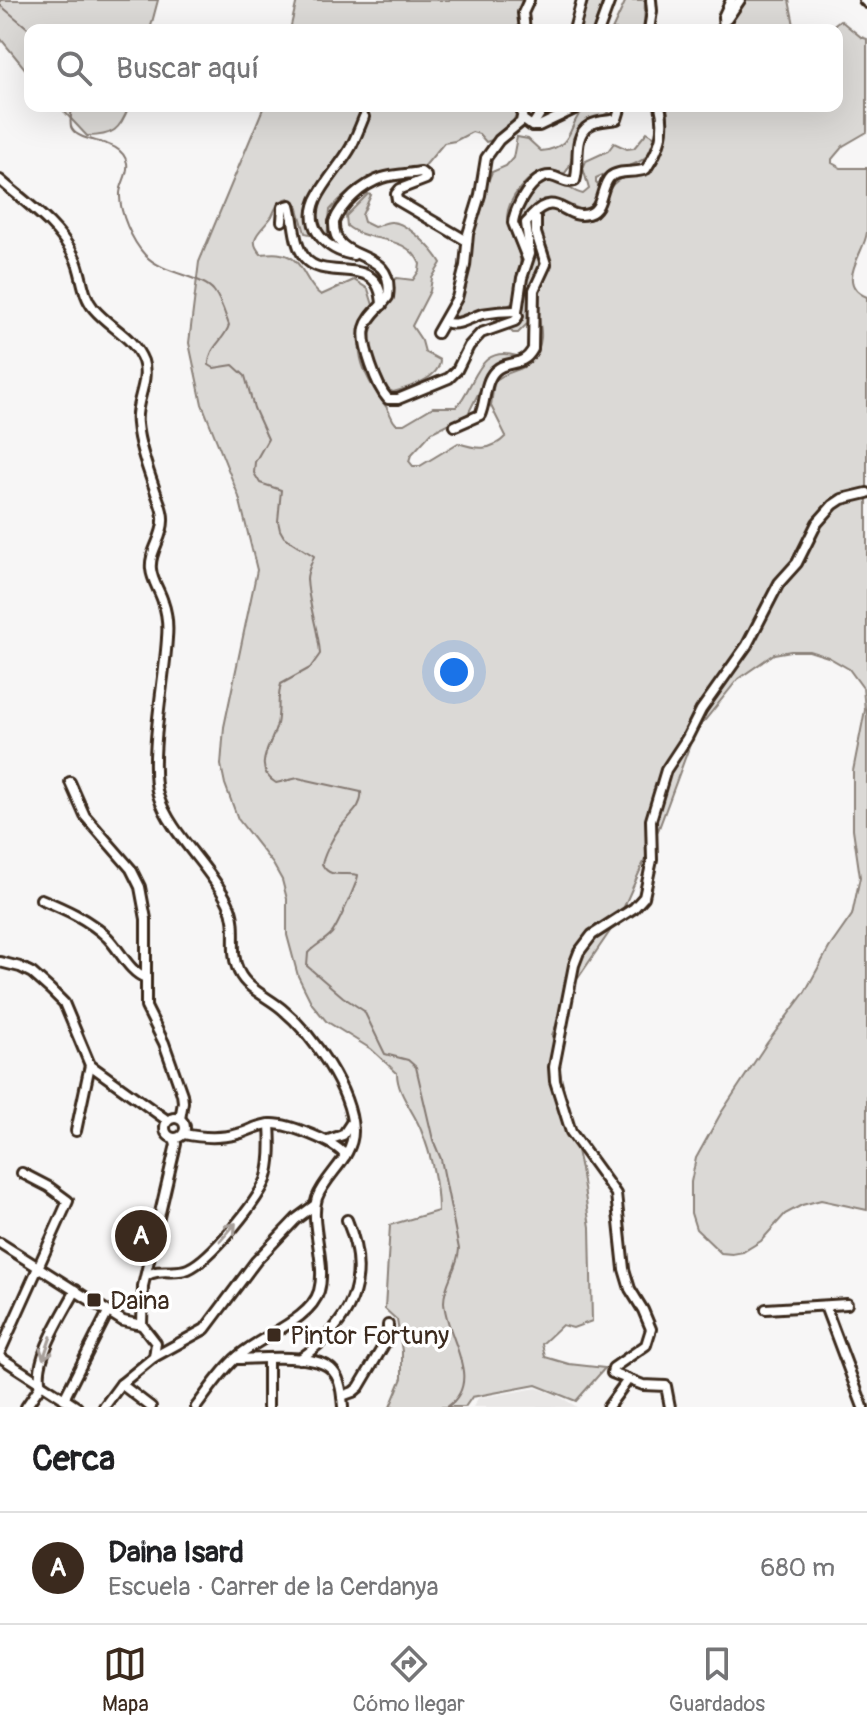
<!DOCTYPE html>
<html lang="es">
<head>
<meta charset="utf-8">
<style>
	:root { --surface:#fff; --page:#f2f2f2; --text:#202124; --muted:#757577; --line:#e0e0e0; --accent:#3b2a1e }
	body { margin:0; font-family:Pangolin,sans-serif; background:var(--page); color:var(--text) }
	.you { position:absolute; left:454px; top:672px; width:28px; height:28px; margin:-20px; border:6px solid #fff; border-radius:50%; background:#1a73e8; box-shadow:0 0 0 12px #1a73e833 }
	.badge { display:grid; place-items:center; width:52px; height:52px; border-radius:50%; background:var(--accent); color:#fff; font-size:26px; font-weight:700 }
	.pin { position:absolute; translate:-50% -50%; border:4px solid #fff; box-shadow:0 2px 8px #0006 }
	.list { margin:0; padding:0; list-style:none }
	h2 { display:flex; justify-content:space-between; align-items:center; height:104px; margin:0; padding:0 32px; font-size:34px }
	h2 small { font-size:26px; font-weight:400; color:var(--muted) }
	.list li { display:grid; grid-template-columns:52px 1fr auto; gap:24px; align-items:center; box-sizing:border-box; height:112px; padding:0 32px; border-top:2px solid var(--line) }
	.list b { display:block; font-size:30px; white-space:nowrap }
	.list p { margin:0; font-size:26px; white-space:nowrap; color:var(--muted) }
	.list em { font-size:26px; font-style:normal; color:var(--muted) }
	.icon { flex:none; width:44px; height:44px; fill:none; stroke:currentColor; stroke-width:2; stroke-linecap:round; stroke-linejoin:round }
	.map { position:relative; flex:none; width:867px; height:1407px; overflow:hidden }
	.search { position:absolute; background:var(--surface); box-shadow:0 8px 32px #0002; left:24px; right:24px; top:24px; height:88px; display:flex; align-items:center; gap:20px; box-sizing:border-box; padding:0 28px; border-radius:16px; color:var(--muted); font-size:30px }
	.sheet { height:216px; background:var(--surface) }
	nav { display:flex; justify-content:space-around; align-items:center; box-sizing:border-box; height:112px; border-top:2px solid var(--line); background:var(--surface); font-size:22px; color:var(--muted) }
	nav a { display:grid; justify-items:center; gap:4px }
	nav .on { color:var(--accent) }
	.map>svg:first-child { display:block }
</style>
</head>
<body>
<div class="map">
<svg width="867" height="1407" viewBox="0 0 867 1407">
	<rect width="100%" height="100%" fill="#f7f6f6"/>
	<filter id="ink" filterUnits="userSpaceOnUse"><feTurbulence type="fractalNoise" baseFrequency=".0125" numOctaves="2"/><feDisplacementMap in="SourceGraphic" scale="16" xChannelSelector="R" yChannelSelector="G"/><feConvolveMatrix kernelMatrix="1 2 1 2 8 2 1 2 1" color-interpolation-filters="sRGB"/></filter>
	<g filter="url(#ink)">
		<path fill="#e9e7e6" d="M 537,1388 L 557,1395 L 577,1407 L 473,1407 L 478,1398 Z"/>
		<g fill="#dbd9d6" stroke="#8b827a" stroke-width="2">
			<path d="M 0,0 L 158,0 L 150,30 L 30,30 L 30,75 L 0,38 Z"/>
			<path d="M 297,0 L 522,0 L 518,17 L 520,30 L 290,30 Z"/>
			<path d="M 586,0 L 603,0 L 593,30 L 579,30 Z"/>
			<path d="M 626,0 L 645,0 L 644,30 L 612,30 Z"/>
			<path d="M 746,0 L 789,0 L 795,30 L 727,30 L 729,23 Z"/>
			<path d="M 840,20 L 861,37 L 867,39 L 867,132 L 843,146 L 832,159 L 832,163 L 841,168 L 867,168 C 867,189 867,211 867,232 C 865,253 834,283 867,297 L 867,1210 L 821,1200 L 802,1205 L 785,1214 L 761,1241 L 743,1252 L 732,1254 L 721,1253 L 696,1229 L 691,1213 L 691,1182 L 696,1158 L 721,1113 L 767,1043 L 805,992 L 829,948 L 852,915 L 860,877 L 853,829 L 853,771 L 865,710 L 863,688 L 849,669 L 828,657 L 809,651 L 791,651 L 774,654 L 738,679 L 694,734 L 659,828 L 619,918 L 572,987 L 552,1035 L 581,1169 L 590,1227 L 592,1321 L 573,1328 L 562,1325 L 542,1344 L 545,1357 L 569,1364 L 605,1368 L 576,1401 L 536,1385 L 472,1397 L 465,1407 L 390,1407 L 402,1378 L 402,1351 L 397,1320 L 385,1309 L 390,1225 L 438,1211 C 438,1185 431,1154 421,1130 C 414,1111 397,1094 397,1073 L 371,1049 L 326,1021 L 312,1004 L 298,976 L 287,935 L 287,899 L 282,880 L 273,864 L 238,819 L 225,784 L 221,765 L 224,727 L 257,570 L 239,497 L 202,404 L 189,343 L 199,262 L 264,106 L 518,106 C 516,123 502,138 486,142 L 479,134 L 472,132 L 455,141 L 444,143 L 424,167 C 386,169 355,180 330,210 L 327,238 L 305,233 L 297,205 L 289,198 C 277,201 277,206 272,216 C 264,229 245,238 261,254 C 267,254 274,252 281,254 C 305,258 303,283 321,295 L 354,280 L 368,289 L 373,305 C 347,343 362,375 387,408 C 391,414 391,419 396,424 L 404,424 L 433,407 L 456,407 C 477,385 476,344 517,356 L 496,366 L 488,374 L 468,414 L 432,432 L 411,455 L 409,461 L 413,466 L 420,466 L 458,443 C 476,449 491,452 506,436 L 491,406 L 494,382 C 505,370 522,373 532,360 C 552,333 532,316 538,292 C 540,282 549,273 552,263 C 549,245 533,228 544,211 L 554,208 L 576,218 L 593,219 C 604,208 605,189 617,181 C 624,175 633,177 642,175 C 665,168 670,126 667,106 L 837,106 L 837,30 L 827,30 Z"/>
			<path d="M 59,106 L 129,106 C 120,130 113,136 87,136 Z"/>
			<path d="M 586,106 L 615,106 C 608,118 588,117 579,131 C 569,144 576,161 565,173 C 559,173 552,170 546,171 C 528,173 508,199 507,217 C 507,232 518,244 520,259 C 521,268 517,292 514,302 L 506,307 L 485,308 L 456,317 L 454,314 L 465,287 L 470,261 L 469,246 L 482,208 L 486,186 L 492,172 L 506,166 L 513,158 L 517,137 L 528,139 L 541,151 C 577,147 566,124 586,106 Z"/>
			<path d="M 647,132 L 657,138 C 648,170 620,165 596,178 L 596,183 L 601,188 L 592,206 L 584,210 C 574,208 562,199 552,200 C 529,200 526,222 523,238 C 520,232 516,226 517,219 C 519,204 537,178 554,181 C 565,183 572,192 583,194 L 589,189 L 583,168 L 586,161 L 608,151 L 614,143 L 627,149 L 634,148 Z"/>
			<path d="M 368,194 L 371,195 L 362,215 L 364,222 L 374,227 C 379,226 386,221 392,222 C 408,223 434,250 441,263 L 432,278 L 430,291 L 412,326 L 422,341 L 425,352 L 440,360 C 440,378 409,388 393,392 L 387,389 C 373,369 362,338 378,315 C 387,302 393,299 392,281 L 397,278 L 413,280 L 419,271 L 420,264 C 406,233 369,244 347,226 L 346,216 Z"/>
			<path d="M 531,225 L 542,255 L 542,266 L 531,314 L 527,324 L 518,333 L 513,333 L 509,329 L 519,322 L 523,306 L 526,276 L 534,256 Z"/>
		</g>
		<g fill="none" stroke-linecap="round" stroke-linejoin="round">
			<g stroke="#847972" stroke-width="2">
				<path d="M 0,5 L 30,30"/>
				<path d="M 71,106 C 73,114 68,123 72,129 C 82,145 121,137 127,163 C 129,173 121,183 120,193 C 119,212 132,241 145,255 C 162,274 203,276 214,291 C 221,300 225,314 229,325 C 225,340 208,347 209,365 L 214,368 L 233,365 L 245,376 L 254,408 L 268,439 L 255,462 L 254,473 L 260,483 L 281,490 L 278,521 L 280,530 L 284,537 L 314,556 C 312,563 307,571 307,579 C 308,605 319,630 320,654 L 310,668 L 281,684 C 277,697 280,711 277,724 C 273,744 250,767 276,783 L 298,778 L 361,792 C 363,806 351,814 343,824 C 335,833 325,852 322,864 C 330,880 344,871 358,875 C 358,881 337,927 332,933 C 325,941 315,945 308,953 L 307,966 L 343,997 L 364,1011 L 385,1054 L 408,1060 L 416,1067 L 433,1140 L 441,1159 L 459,1249 C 458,1268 444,1283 444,1302 C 445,1335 485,1381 447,1407"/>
			</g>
			<defs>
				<g id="minor">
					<path d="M 864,0 L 867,3"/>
					<path d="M 727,19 L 740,0"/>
					<path d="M 525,30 L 523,13 L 529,0"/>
					<path d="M 574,30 L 582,0"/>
					<path d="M 599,30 L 610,0"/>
					<path d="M 649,30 L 652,11 L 651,0"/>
					<path d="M 724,30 L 723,17 L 731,0"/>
					<path d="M 522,119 L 532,126 L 539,126 L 581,106"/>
					<path d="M 532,126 L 545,106"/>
					<path d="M 0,180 C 26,203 58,224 74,256 C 83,273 81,294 94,309 C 110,328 133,336 143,361 C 150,382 134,403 137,424 C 139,447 149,472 156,493 C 159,501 164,512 163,521 C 163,538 149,552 151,569 C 152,581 160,591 163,602 C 167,613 168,627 167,638 C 165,678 148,759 158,795 C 170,834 210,866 228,903 C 240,927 228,950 239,972 C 247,989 268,997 282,1009 C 313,1035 351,1089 353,1130 C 354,1157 326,1174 317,1198 C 309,1223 327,1263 319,1291 C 310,1321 260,1336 237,1357 C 221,1371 209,1390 196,1407"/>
					<path d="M 531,216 C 557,188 565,221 588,214 C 604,209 600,187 610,177 C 619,169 635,174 646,169 C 660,148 666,130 660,106"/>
					<path d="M 282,221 L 283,207 L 290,205 C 295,222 293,243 305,258 C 326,284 380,251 382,305"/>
					<path d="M 353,255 C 327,250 304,229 316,200 C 325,181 341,165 351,147 C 356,137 360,127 364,117"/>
					<path d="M 527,258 L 513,223 C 514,208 533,174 551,176 C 561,178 565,184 575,181 C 581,164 571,136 590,125 C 598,120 609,121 617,119 L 621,106"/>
					<path d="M 444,322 C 459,327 469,318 482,314 C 493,312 505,311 516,311 L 518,316 L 515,321 L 481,333 L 469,346 L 457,370 L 449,378 L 398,399 L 388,399 C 377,387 361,344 365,328 C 368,316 381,307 388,297 C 396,244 332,267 334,222 C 341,204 363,184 382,178 C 394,174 409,174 421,172 L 426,176 L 426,179 L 400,189 L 396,194 L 397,200 L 467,241"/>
					<path d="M 437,333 L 457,298 L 465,266 L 468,234 L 480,195 L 486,158 L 499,140 L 521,122 L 524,106"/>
					<path d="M 455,426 L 480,415 C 486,402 484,382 495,371 C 507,359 522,369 533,349 L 534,290 L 546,264 L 536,233 L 536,218 L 533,216 L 526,223 L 530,254 L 522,278 L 517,312"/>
					<path d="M 70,782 L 85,816 L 131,869 L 140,887 L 146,919 L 146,978"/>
					<path d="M 41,899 C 65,909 88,919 107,937 C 120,950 129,972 146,978 L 146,1007 L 164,1043 L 182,1094 L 183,1102 L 180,1119"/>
					<path d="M 0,962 L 20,967 L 32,973 L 51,990 L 64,1003 L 90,1065 L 168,1121"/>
					<circle cx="175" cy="1128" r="10"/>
					<path d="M 76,1131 L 90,1065"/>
					<path d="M 184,1134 C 203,1138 222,1139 241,1133 C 251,1130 260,1124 271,1124 C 287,1123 339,1143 345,1156"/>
					<path d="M 328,1140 L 343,1135 L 351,1123"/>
					<path d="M 0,1243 L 123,1321 L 142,1325"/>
					<path d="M 146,1276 C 160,1267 174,1275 188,1269 C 211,1259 256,1203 266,1180 C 272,1163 271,1141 270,1124"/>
					<path d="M 825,1306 L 863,1407"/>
					<path d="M 766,1309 L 847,1304"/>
					<path d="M 142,1325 L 143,1286 L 176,1144 L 174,1138"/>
					<path d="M 142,1325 L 156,1343 L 154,1357"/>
					<path d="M 0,1352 L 68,1201 L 49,1187 L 22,1173"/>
					<path d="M 0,1357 L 77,1407"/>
					<path d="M 235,1359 C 259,1359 318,1352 333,1371 C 341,1380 342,1395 343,1407"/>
					<path d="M 268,1359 L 268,1407"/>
					<path d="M 300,1359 C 350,1323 373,1282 347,1220"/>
					<path d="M 121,1384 L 151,1407"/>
					<path d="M 342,1396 L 353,1392 L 359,1387 L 388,1338 L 388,1325"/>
					<path d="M 64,1399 L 108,1312"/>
					<path d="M 26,1407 L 41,1385 C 33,1359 64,1313 76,1290"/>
					<path d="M 104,1407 L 121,1384 L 154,1357 L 205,1329 L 256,1261 L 296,1219 L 315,1205"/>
					<path d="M 608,1407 L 627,1381"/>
					<path d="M 670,1407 L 666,1386 L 643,1385 L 612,1373 L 613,1368 L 646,1345 L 651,1329 L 643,1310 L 630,1289 L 624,1269 L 616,1194 L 571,1132 L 555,1081 L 554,1067 L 574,965 L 579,952 L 592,935 L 634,908 L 644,897 L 652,860 L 651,820 L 666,770 L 687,738 L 701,710 L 747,645 L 779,583 L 797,563 L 817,523 L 833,505 L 842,499 L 867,493"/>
				</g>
			</defs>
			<use href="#minor" stroke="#3b2a1e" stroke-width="14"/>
			<use href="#minor" stroke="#fff" stroke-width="8"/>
		</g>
		<defs><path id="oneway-shaft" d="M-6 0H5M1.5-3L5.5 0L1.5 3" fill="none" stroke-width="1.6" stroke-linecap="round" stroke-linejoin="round" transform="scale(2)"/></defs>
		<g stroke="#a79f9a">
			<use href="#oneway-shaft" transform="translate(228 1232) rotate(-49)"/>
			<use href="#oneway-shaft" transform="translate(47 1348) rotate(109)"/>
		</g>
	</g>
	<g fill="#3b2a1e" stroke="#fff" stroke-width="3">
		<rect x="86" y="1292" width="16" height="16" rx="4"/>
		<rect x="266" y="1327" width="16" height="16" rx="4"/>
	</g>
	<g text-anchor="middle" stroke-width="7" stroke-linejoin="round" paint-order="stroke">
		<g font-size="26" fill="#3b2a1e" stroke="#fff" text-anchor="start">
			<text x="110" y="1309">Daina</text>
			<text x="290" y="1344">Pintor Fortuny</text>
		</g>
	</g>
</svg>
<div class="you"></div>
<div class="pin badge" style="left:141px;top:1236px">A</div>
<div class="search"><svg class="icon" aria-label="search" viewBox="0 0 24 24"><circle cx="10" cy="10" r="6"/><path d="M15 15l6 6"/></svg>Buscar aquí</div>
</div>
<section class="sheet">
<h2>Cerca<small></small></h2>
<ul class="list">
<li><span class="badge">A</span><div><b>Daina Isard</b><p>Escuela · Carrer de la Cerdanya</p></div><em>680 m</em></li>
</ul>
</section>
<nav>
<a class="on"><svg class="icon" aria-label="map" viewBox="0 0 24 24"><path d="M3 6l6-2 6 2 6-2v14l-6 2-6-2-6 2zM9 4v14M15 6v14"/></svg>Mapa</a>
<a><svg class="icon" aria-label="directions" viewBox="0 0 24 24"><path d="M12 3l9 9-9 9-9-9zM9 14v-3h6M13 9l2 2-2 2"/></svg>Cómo llegar</a>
<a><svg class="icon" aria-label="saved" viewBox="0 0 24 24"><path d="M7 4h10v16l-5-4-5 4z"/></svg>Guardados</a>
</nav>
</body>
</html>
